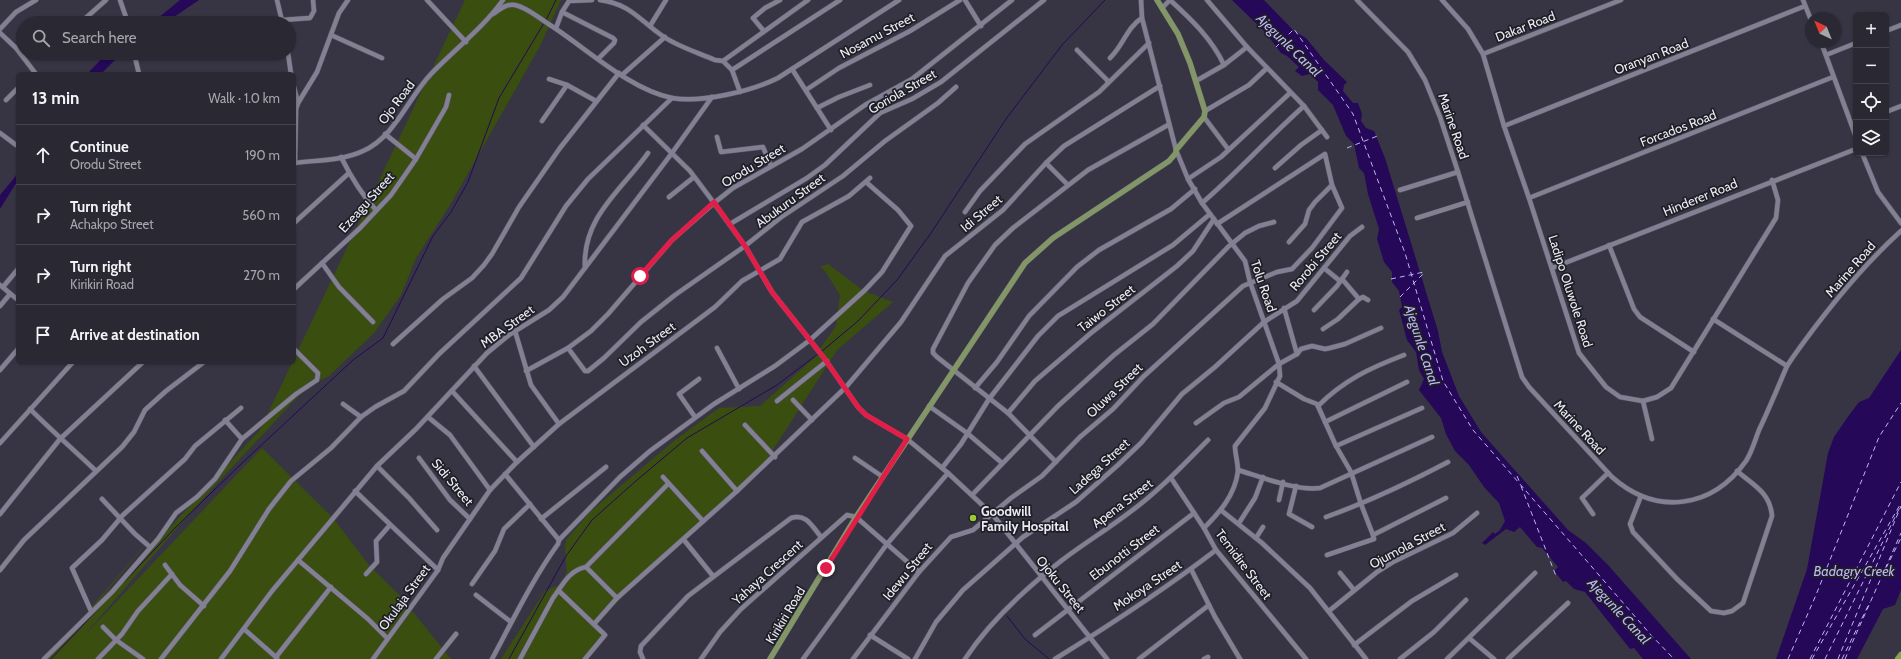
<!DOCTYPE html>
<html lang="en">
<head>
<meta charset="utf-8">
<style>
	:root { --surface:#292833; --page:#31303b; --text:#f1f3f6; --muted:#a5a6ac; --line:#45444e }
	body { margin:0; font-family:Cabin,sans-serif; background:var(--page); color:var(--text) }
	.controls { position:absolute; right:12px; top:12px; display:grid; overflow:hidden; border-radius:6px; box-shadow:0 1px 3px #0004 }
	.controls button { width:36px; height:36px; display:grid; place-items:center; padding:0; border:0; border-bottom:1px solid var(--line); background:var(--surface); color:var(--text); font:20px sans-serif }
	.compass { position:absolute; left:1805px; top:12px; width:36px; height:36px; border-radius:50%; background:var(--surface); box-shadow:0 1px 3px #0004; rotate:317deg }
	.stop { position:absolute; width:12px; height:12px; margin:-9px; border:3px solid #e11d48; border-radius:50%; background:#fff }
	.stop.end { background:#e11d48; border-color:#fff; box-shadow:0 1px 4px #0008 }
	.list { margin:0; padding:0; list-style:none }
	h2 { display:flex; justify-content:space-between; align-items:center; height:52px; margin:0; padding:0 16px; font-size:17px }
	h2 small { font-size:13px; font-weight:400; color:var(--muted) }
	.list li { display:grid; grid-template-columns:26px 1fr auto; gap:12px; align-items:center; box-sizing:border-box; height:60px; padding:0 16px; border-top:1px solid var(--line) }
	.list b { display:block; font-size:15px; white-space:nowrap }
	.list p { margin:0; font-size:13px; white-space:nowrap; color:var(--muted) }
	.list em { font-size:13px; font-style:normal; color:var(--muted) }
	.icon { flex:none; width:22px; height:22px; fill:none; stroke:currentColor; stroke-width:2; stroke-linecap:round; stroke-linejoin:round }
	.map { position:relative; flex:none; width:1901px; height:659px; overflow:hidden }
	.search { position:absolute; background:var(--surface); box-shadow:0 1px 3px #0004; left:16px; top:16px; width:280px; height:44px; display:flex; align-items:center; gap:10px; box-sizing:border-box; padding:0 14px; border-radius:22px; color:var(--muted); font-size:15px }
	.panel { position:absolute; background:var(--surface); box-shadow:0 1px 3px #0004; left:16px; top:72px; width:280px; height:292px; border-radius:6px }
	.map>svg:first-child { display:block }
</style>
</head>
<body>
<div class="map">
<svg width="1901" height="659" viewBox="0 0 1901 659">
	<rect width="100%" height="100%" fill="#373544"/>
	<g fill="#3a4e10">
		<path d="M 465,0 L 561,0 L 540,46 L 450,205 L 416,258 L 401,295 L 374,333 L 328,377 C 307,382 284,412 269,428 C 204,495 144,566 83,637 L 262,448 L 333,518 L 368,564 L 401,597 L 451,659 L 47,659 L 160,527 L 74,631 L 260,430 Z"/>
		<path d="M 828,264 L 864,291 L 893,302 L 837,350 L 762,467 L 658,563 L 596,623 L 606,632 L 584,659 L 501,659 L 545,591 L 559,585 L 567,572 L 565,550 L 566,540 L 590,512 L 675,440 L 719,408 L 760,406 L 813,359 L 836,326 L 840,295 L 825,271 L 820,267 Z"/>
	</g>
	<g fill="#250858">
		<path d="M 180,0 L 199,0 L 165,23 L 152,23 Z"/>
		<path d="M 1232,0 L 1264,0 L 1294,31 L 1306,38 L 1324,60 L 1347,82 L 1344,85 L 1343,91 L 1353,103 L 1358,103 L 1362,114 L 1361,121 L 1366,128 L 1374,131 L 1385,158 L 1438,331 L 1442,352 L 1459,396 L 1481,432 L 1568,530 L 1586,543 L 1608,565 L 1691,659 L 1643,659 L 1634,648 L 1630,649 L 1585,592 L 1574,589 L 1566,581 L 1563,582 L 1554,571 L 1558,567 L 1542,548 L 1537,547 L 1520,527 L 1514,532 L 1506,529 L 1485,545 L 1482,543 L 1493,532 L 1495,534 L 1500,530 L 1505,521 L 1499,503 L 1484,487 L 1469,465 L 1455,451 L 1446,434 L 1441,418 L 1419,390 L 1424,379 L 1419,370 L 1416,352 L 1407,340 L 1399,310 L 1402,307 L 1399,291 L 1392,282 L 1392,272 L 1384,262 L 1377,239 L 1379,229 L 1368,194 L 1364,173 L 1359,168 L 1354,144 L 1346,136 L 1333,105 L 1318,90 L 1318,82 L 1310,74 L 1302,76 L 1295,71 L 1299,67 L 1287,56 L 1281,53 L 1265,32 Z"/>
		<path d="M 107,53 L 122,53 L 101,74 L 87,74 Z"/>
		<path d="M 18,170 L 18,180 L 0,209 L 0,195 L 15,177 Z"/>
		<path d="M 1901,350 L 1901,590 L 1895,605 L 1883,609 L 1857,659 L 1776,659 L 1807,569 L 1828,453 L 1834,437 L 1847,418 L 1859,402 L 1869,398 Z"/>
	</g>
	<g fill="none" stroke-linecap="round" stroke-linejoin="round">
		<g stroke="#250858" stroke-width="1">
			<path d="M 546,20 L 556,0"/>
			<path d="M 821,352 L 858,321 L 897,280 L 931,233 L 1006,119 L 1062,45 L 1105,0"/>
			<path d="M 123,583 L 176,527 L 241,464 L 353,360 L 383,338 L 433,236 L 451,212 L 468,182 L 499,98 L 544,23"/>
			<path d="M 1007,616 L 1025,639 L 1049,659"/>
			<path d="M 51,659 L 102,605"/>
			<path d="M 509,659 L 566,556 L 592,520 L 637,480 L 687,438 L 777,385 L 818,354"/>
		</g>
		<g stroke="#beb6f8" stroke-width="1" stroke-dasharray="5 4" stroke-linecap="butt">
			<path d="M 1276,47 L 1294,29 L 1353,114 L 1405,253 L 1443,381 L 1473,430 L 1651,635 L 1674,659"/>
			<path d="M 1347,148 L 1380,135"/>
			<path d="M 1391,279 L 1424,272"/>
			<path d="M 1400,297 L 1425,272"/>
			<path d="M 1517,476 L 1520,483"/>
			<path d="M 1521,486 L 1556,576"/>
			<path d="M 1886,568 L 1901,538"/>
			<path d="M 1788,659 L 1816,595 L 1879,437 L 1901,403"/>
			<path d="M 1810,659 L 1901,482"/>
			<path d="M 1812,659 L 1901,503"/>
			<path d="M 1825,659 L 1899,509"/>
			<path d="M 1838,659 L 1901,506"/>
			<path d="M 1842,659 L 1870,602"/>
			<path d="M 1845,659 L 1901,533"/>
		</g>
		<defs>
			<g id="minor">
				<path d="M 120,0 L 128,23"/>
				<path d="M 277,0 L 282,21"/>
				<path d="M 427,0 L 466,42"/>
				<path d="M 600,0 C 631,4 640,21 664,37 C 679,47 699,53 715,60 L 723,61 L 732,70 L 740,92"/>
				<path d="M 965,0 L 981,26"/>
				<path d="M 1141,0 L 1142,18 L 1176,150 L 1188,179 L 1202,203 L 1245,261 L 1250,282 L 1279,364 L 1280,376 L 1265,408 L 1235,446 C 1235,454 1238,463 1238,471 C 1235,495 1220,512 1204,528"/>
				<path d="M 1207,0 L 1247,47 L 1304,106 L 1327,137"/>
				<path d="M 1357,0 L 1408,52 L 1425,80 L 1440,117 L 1458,172 L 1522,377 L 1529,387 L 1612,477 C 1656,516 1712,509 1746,461 C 1752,452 1755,440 1759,430 C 1769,409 1778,387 1787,366 L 1793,357 C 1825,312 1860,268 1901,231"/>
				<path d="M 1442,0 L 1468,29 L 1483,54 L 1504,126 L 1529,198 L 1579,353 L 1606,387 L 1620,397 L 1643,401 L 1657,397 L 1671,388 L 1776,218 L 1778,200 L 1772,180"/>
				<path d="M 1803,0 L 1811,20"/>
				<path d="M 1162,8 L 1170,0 C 1191,19 1212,39 1224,65"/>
				<path d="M 562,12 L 613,38 L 615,40 L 614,43 L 598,59"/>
				<path d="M 493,14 C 499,10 507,3 515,5 C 526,7 538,17 547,23 C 584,46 628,89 672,98 C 702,103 752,91 778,78 L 899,0"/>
				<path d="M 282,20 L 310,18 L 314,11 L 313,0"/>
				<path d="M 80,23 L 106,0"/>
				<path d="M 650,26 L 666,0"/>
				<path d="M 556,28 L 562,12 L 569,1 L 592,0"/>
				<path d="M 0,29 L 16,12 L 36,0"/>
				<path d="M 763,30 L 753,18 L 765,8 L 780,0"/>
				<path d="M 1886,31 L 1901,25"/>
				<path d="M 0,33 L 16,48 L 36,74"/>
				<path d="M 331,35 L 382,58"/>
				<path d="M 1821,42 L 1856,137"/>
				<path d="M 1077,50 L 1107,80 L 1108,83"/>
				<path d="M 134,53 L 139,74"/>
				<path d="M 288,53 L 291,74"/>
				<path d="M 1483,54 L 1621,0"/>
				<path d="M 1826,55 L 1856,43"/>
				<path d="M 1110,58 C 1123,46 1127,27 1142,18"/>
				<path d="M 723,61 L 808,0"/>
				<path d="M 792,69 L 831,130"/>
				<path d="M 732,70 L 840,0"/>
				<path d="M 622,75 L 665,37"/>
				<path d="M 549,79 L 567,85 L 596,101"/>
				<path d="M 1196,81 L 1224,65 L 1247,47"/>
				<path d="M 294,87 L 298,103 L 296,109 L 295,163"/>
				<path d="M 806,90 L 839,68 L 910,31 L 960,0"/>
				<path d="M 6,100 L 18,88"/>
				<path d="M 298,103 L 317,72 L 339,13 L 348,0"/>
				<path d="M 817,108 L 839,97 L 870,85"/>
				<path d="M 1205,111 L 1249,85 L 1267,68"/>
				<path d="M 1886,112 L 1901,106"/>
				<path d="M 1204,117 L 1228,149"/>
				<path d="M 542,121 L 567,85"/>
				<path d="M 643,125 L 690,171 L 714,203 L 745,246 L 772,292 L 824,358 L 858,407 L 866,415 L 907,439 L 948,473 L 993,515 L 1107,659"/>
				<path d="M 1504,126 L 1805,6"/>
				<path d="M 0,133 L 16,145"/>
				<path d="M 385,134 L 416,159"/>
				<path d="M 717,137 L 721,152 L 763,147 L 771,166"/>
				<path d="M 1862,153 L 1878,192 L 1901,223"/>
				<path d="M 341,157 C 351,177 361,194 376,210"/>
				<path d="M 294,163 C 316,160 342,161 363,151 C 395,137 408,98 431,74 C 455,49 483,28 503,0"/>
				<path d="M 1046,163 L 1068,185"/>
				<path d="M 1275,168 L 1301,145 L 1322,130"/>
				<path d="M 1188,179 L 1221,157 L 1290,93"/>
				<path d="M 1400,190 L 1458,172"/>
				<path d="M 669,197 L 694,177"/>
				<path d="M 1529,198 L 1833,77"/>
				<path d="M 1202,203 C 1238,172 1269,137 1304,106"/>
				<path d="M 965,212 L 980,191 L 1025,144 L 1099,92 L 1149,43"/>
				<path d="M 1417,218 L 1468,202"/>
				<path d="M 294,223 L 349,173"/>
				<path d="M 730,224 L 807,178 L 825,165 L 880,113 L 912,99 L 941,82 L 1044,0"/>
				<path d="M 1289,242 L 1305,224 L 1309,210 L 1315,202 L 1332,185"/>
				<path d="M 1609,245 L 1634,309 L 1640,317 L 1694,352"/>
				<path d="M 322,263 L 339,287 L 373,322"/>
				<path d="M 585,268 C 582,217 622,190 648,153"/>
				<path d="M 1324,268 L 1340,281"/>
				<path d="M 1552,268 L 1856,149"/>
				<path d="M 1342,279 L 1359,299 L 1363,297 L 1368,300"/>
				<path d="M 0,285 L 18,300"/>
				<path d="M 3,287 L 18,269"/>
				<path d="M 294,289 L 360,228 L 391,195 L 416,159 L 446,107 L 449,95"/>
				<path d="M 0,306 L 10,294"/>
				<path d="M 1284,308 L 1297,354"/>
				<path d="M 1314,310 L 1337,286 L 1347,272"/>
				<path d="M 1713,319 L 1787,366"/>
				<path d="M 1323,329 L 1338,319 L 1359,299"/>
				<path d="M 515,331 L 531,385 L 559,424"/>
				<path d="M 393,344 L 443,299 L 472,278 L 484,265 L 492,254 L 519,207 L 560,148 L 619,73"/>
				<path d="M 568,348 L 585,371 L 588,371 L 604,358 L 641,322 L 675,295 L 745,246 L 780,218 L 843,176 L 885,141 L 938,103 L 956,87"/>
				<path d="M 717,348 L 739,389"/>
				<path d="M 474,366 L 534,447"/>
				<path d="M 0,370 L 18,349"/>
				<path d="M 526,371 L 568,348 L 591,331 L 608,314 L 672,240 L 714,203 L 733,188 L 802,149 L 865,105 L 912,79 L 1012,0"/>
				<path d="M 1276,382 L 1304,399 L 1317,404 L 1336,446 L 1351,472 L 1361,504 L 1373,535"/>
				<path d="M 975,388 L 997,362 L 1029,316 L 1077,267 L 1099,250 L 1171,209 L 1195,189"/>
				<path d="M 452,391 L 517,462"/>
				<path d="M 793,400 L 812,420"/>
				<path d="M 777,401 L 827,361"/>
				<path d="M 1643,401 L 1652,439"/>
				<path d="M 343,404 L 361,417"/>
				<path d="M 929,406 L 967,433 L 1002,463"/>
				<path d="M 1318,406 C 1344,380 1370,368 1404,355"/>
				<path d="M 30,409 C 52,431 74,450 96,471"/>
				<path d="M 1008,413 L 1035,381 L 1091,333 L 1177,266 L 1193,251 L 1214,219"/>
				<path d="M 428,417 L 450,435 L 490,490"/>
				<path d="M 695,417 L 679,394 L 699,379"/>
				<path d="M 225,420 L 242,439"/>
				<path d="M 1325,422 L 1407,382"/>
				<path d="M 1196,423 L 1224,403 L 1239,397 L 1279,364 L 1297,354 L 1301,349 L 1312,346 L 1325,349 L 1330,348 L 1345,344 L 1381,328"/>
				<path d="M 745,425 L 775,457"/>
				<path d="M 0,443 L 73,362"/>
				<path d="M 1336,446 L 1422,408"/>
				<path d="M 702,451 L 737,491"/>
				<path d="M 419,458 L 450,500 L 470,519"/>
				<path d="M 855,458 L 883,477"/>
				<path d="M 1056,462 L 1008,413 L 937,357 L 933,353 L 933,349 L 968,283 L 995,245 L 1013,228 L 1088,170 L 1168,125"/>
				<path d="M 377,466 L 409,498 L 437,530"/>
				<path d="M 942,468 L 961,444 L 989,399 L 1038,336 L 1058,316 L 1173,245 L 1210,214"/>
				<path d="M 1238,470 C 1261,477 1296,491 1320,488 L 1432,437"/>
				<path d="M 505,474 L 559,540"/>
				<path d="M 663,477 L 703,521"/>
				<path d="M 1171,478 L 1204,528 L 1216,550 L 1306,659"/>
				<path d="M 1296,486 L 1289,514 L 1312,527"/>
				<path d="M 355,491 L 438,570"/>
				<path d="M 972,495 L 1058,406 L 1114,355 L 1153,324 L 1228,247 L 1245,233 L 1259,226 L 1274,222"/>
				<path d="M 1641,496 L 1630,524 L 1633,532 L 1677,579 L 1711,611 L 1724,613 L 1732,611 L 1743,603 L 1772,516 C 1770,492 1753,485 1737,471"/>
				<path d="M 102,499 L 135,534 L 150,547"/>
				<path d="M 1279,500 L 1283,482"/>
				<path d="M 1222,511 L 1262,543 L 1310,588 L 1366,659"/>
				<path d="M 0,514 L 60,439 L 143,362"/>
				<path d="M 1593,514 L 1582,498 L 1608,473"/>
				<path d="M 1326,517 C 1368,502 1408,483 1448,462"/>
				<path d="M 541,519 L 606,467"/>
				<path d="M 1239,523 L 1255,498 L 1263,477"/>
				<path d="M 1256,538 L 1263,527"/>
				<path d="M 684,540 L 713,576"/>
				<path d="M 1327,555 L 1374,539 L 1373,535 L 1446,498"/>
				<path d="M 298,560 L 368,619 L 387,638"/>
				<path d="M 165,565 L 180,585 L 204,606"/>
				<path d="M 586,567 L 668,484"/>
				<path d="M 1191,569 L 1215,617 L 1240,659"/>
				<path d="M 0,570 L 24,540 L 122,447 L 134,432 L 145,410 L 166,391 L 204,362"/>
				<path d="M 1340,573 L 1354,590"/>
				<path d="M 366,574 L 377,562 L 376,541 L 390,525"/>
				<path d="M 472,584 L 495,551 L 504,529 L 530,504"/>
				<path d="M 560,592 L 605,635 L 585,659"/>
				<path d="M 476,595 L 511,622"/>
				<path d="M 91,611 L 72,568 L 102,540 L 123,515 L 185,459 L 195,446 L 241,408"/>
				<path d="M 1329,611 L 1377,572 L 1393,562 L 1453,533 L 1477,513"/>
				<path d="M 594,624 L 617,598 L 737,491 L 846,387 L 901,322 L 945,256 L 1003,210 L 1046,163 L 1064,146 L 1160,86"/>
				<path d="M 103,627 L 116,640 L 143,659"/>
				<path d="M 244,629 L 277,658"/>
				<path d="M 870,635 L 908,659"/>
				<path d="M 1035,635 L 1194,513"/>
				<path d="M 1469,638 L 1494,659"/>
				<path d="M 1354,645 L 1412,601 L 1456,575"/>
				<path d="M 276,657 L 331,587"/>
				<path d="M 44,659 L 112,592 L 158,539 L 176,513 L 197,497 L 215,479 L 242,439 L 296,394 L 317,380 L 318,373 L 294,349"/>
				<path d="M 98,659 L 122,634 L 138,611 L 172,574"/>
				<path d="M 161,659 L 230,571 L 269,509 L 291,481 L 331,448 L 361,417 L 375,407 L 404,391 L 439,354 L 521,278 L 566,206 L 588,179 L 672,98"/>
				<path d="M 221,659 L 272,591 L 377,466 L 416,429 L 487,353 L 509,335 L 549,310 L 563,297 L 672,153 L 712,97"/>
				<path d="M 373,659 L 438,570 L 443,558 L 490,490 L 517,462 L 559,424 L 715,307 L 742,281 L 780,259 L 802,222 L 849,196 L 870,178"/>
				<path d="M 436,659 L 456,634"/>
				<path d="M 492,659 C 513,620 532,580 558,544 L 559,540 L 620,477 L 650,451 L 714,404 L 775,366 L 810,340 L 865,290 L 882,272 L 911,226 L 898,210 L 866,182"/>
				<path d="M 520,659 L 553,598 C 562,586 569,570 586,567 L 617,598"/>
				<path d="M 643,659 L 640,652 L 641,646 L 688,596 L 791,518 C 806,513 812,526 821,537"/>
				<path d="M 701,659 L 720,632 L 741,609 L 847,515 L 856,517 L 919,572"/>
				<path d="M 803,659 L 887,544 L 948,473"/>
				<path d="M 853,659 L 919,572 L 951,537 L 973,530 L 1011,498 L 1042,476 L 1080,437 L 1113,409 L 1143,377 L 1243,286 L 1277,272 L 1292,269 L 1312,248 L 1342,208 L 1332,185 L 1325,154 L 1217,224"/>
				<path d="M 915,659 L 936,622 L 963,590 L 1023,537 L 1076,502 L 1118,465 L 1141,443 L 1182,394 L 1215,367 L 1264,322 L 1297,301 L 1350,236 L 1362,227"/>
				<path d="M 965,659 C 990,621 1025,589 1061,561 C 1083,544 1108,529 1130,512 C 1159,491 1183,465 1208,440"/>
				<path d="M 1055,659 C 1110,625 1165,589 1216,550"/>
				<path d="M 1139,659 L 1209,605"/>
				<path d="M 1204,659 L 1208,657"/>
				<path d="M 1400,659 L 1434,632 L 1466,600"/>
				<path d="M 1447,659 L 1535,573"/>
				<path d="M 1508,659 L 1568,603"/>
			</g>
			<path id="major" d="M 770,659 L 856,517 L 1025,263 L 1053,238 L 1169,161 L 1176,153 L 1176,150 L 1204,117 L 1205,111 L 1190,63 L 1178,34 L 1157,0"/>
			<path id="highway" d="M 1898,659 L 1901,655"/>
		</defs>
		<use href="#minor" stroke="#54535f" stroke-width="5.5"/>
		<use href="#major" stroke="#54535f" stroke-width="6"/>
		<use href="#highway" stroke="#54535f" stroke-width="7"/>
		<use href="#minor" stroke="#828092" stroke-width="4.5"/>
		<use href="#major" stroke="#839667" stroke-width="5.5"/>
		<use href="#highway" stroke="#84a54a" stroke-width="6"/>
	</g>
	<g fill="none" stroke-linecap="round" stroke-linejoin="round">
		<path stroke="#e11d48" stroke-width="5" d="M 640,276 L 672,240 L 714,202 L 745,246 L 772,292 L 824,358 L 858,407 L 866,415 L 907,439 L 826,568"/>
	</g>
	<circle fill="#9bcb33" stroke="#1e1e25" stroke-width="1.5" cx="973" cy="518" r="4"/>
	<g text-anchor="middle" stroke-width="3.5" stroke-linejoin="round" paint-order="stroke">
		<g font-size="13" fill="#ecebf5" stroke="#1e1e25">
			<text transform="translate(1525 26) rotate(-21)" y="5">Dakar Road</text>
			<text transform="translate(877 35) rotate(-28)" y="5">Nosamu Street</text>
			<text transform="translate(1651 56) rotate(-21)" y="5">Oranyan Road</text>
			<text transform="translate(902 91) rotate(-30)" y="5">Goriola Street</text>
			<text transform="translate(396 102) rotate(-53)" y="5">Ojo Road</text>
			<text transform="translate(1454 126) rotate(71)" y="5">Marine Road</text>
			<text transform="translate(1678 128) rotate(-21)" y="5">Forcados Road</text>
			<text transform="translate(753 165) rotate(-31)" y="5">Orodu Street</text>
			<text transform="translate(1700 197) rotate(-22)" y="5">Hinderer Road</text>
			<text transform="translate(790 200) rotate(-36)" y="5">Abukuru Street</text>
			<text transform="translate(366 202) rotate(-48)" y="5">Ezeagu Street</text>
			<text transform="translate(981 213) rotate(-40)" y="5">Idi Street</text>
			<text transform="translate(1315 261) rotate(-50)" y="5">Rorobi Street</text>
			<text transform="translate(1850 269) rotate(-49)" y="5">Marine Road</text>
			<text transform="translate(1264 286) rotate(71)" y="5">Tolu Road</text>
			<text transform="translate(1571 291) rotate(72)" y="5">Ladipo Oluwole Road</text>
			<text transform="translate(1106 308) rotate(-38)" y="5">Taiwo Street</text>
			<text transform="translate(507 326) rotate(-36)" y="5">MBA Street</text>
			<text transform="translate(647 344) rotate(-36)" y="5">Uzoh Street</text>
			<text transform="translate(1114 390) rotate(-44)" y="5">Oluwa Street</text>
			<text transform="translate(1580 427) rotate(47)" y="5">Marine Road</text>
			<text transform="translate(1099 466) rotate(-42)" y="5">Ladega Street</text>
			<text transform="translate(453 482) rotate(50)" y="5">Sidi Street</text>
			<text transform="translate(1122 503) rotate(-37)" y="5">Apena Street</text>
			<text transform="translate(1407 545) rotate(-28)" y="5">Ojumola Street</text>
			<text transform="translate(1124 552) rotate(-37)" y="5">Ebunotti Street</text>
			<text transform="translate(1244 564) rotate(53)" y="5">Temidire Street</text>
			<text transform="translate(907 571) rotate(-51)" y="5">Idewu Street</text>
			<text transform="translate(767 572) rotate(-42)" y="5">Yahaya Crescent</text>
			<text transform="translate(1061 584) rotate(51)" y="5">Ojoku Street</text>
			<text transform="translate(1147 585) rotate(-34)" y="5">Mokoya Street</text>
			<text transform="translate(404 597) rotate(-54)" y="5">Okulaja Street</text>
			<text transform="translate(785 615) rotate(-59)" y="5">Kirikiri Road</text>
		</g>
		<g font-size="13" font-weight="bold" fill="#ecebf5" stroke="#1e1e25" text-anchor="start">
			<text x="981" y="516">Goodwill<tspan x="981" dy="15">Family Hospital</tspan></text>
		</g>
		<g font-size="14" font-style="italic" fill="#beb6f8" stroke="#1e1e25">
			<text transform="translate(1289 45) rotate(44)" y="5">Ajegunle Canal</text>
			<text transform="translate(1422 345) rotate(72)" y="5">Ajegunle Canal</text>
			<text x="1854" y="576">Badagry Creek</text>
			<text transform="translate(1619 611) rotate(47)" y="5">Ajegunle Canal</text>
		</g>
	</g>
</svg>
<div class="controls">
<button>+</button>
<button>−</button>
<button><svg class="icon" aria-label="locate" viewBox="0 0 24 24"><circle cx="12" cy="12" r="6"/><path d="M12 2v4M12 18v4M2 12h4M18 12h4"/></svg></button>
<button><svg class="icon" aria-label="layers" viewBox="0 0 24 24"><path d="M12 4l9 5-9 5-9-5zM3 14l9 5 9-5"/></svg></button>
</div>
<svg class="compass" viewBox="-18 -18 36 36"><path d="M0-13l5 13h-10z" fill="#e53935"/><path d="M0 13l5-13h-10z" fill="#a5a6ac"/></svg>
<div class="stop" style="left:640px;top:276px"></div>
<div class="stop end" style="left:826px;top:568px"></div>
<div class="search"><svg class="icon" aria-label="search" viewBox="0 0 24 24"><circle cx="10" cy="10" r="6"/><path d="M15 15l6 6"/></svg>Search here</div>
<section class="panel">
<h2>13 min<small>Walk · 1.0 km</small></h2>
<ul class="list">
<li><svg class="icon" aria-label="ahead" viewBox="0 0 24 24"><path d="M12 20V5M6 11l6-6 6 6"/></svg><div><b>Continue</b><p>Orodu Street</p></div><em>190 m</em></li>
<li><svg class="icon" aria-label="right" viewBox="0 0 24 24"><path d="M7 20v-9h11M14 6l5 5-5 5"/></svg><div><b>Turn right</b><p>Achakpo Street</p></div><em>560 m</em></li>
<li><svg class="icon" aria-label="right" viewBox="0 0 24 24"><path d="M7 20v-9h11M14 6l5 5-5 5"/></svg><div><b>Turn right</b><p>Kirikiri Road</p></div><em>270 m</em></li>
<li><svg class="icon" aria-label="arrive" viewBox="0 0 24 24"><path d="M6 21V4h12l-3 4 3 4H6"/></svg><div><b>Arrive at destination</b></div></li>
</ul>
</section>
</div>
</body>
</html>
